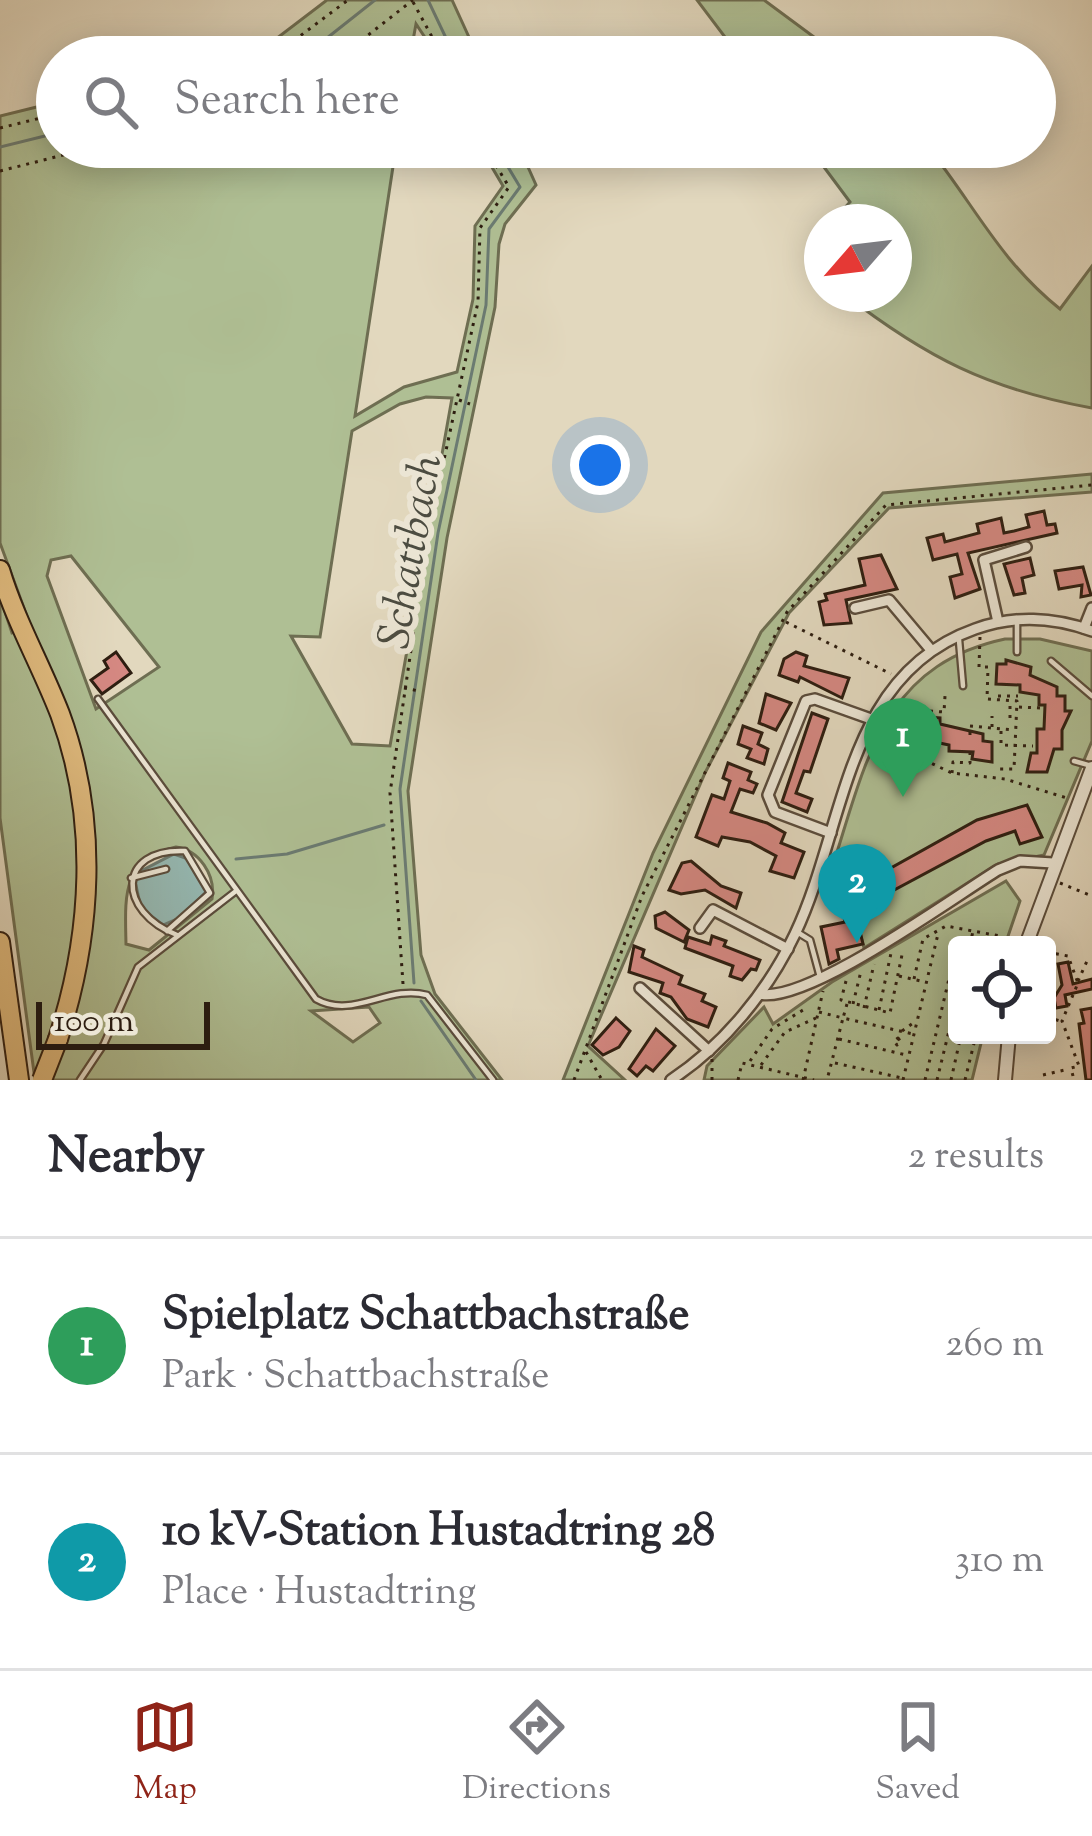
<!DOCTYPE html>
<html lang="en">
<head>
<meta charset="utf-8">
<style>
	:root { --surface:#fff; --page:#f2f2f3; --text:#2b2b33; --muted:#7c7c81; --line:#e1e1e2; --accent:#8f2418 }
	body { margin:0; font-family:"Sorts Mill Goudy",serif; background:var(--page); color:var(--text) }
	.controls { position:absolute; right:36px; bottom:36px; display:grid; overflow:hidden; border-radius:12px; box-shadow:0 6px 30px #0003 }
	.controls button { width:108px; height:108px; display:grid; place-items:center; padding:0; border:0; border-bottom:3px solid var(--line); background:var(--surface); color:var(--text); font:60px sans-serif }
	.compass { position:absolute; left:804px; top:204px; width:108px; height:108px; border-radius:50%; background:var(--surface); box-shadow:0 6px 30px #0003; rotate:242deg }
	.scale { position:absolute; left:36px; bottom:30px; width:174px; box-sizing:border-box; padding-left:12px; border:6px solid #2d1d10; border-top:0; font-size:33px; line-height:42px; white-space:nowrap; color:#2d1d10; -webkit-text-stroke:9px #ece6d5; paint-order:stroke }
	.you { position:absolute; left:600px; top:465px; width:42px; height:42px; margin:-30px; border:9px solid #fff; border-radius:50%; background:#1a73e8; box-shadow:0 0 0 18px #1a73e833 }
	.badge { display:grid; place-items:center; width:78px; height:78px; border-radius:50%; background:var(--accent); color:#fff; font-size:39px; font-weight:700 }
	.pin { position:absolute; translate:-50% -99px; filter:drop-shadow(0 3px 6px #0008) }
	.pin::after { content:''; position:absolute; top:63px; width:42px; height:36px; background:inherit; clip-path:polygon(0 0,100% 0,50% 100%) }
	.list { margin:0; padding:0; list-style:none }
	h2 { display:flex; justify-content:space-between; align-items:center; height:156px; margin:0; padding:0 48px; font-size:51px }
	h2 small { font-size:39px; font-weight:400; color:var(--muted) }
	.list li { display:grid; grid-template-columns:78px 1fr auto; gap:36px; align-items:center; box-sizing:border-box; height:216px; padding:0 48px; border-top:3px solid var(--line) }
	.list b { display:block; font-size:45px; white-space:nowrap }
	.list p { margin:0; font-size:39px; white-space:nowrap; color:var(--muted) }
	.list em { font-size:39px; font-style:normal; color:var(--muted) }
	.icon { flex:none; width:66px; height:66px; fill:none; stroke:currentColor; stroke-width:2; stroke-linecap:round; stroke-linejoin:round }
	.map { position:relative; flex:none; width:1092px; height:1080px; overflow:hidden }
	.search { position:absolute; background:var(--surface); box-shadow:0 6px 30px #0003; left:36px; right:36px; top:36px; height:132px; display:flex; align-items:center; gap:30px; box-sizing:border-box; padding:0 42px; border-radius:66px; color:var(--muted); font-size:45px }
	.sheet { height:588px; background:var(--surface) }
	nav { display:flex; justify-content:space-around; align-items:center; box-sizing:border-box; height:168px; border-top:3px solid var(--line); background:var(--surface); font-size:33px; color:var(--muted) }
	nav a { display:grid; justify-items:center; gap:6px }
	nav .on { color:var(--accent) }
	.map>svg:first-child { display:block }
</style>
</head>
<body>
<div class="map">
<svg width="1092" height="1080" viewBox="0 0 1092 1080">
	<rect width="100%" height="100%" fill="#e2d8be"/>
	<filter id="stains"><feTurbulence type="fractalNoise" baseFrequency=".00167" numOctaves="4"/><feColorMatrix values="0 0 0 0 .2 0 0 0 0 .09 0 0 0 0 .02 0 0 0 .5 -.17"/></filter>
	<radialGradient id="worn" r=".72"><stop offset=".6" stop-color="#630" stop-opacity="0"/><stop offset="1" stop-color="#630" stop-opacity=".3"/></radialGradient>
	<g fill="#afbf94" stroke="#6e6e52" stroke-width="3" fill-rule="evenodd">
		<path d="M 327,0 L 452,0 L 478,57 L 438,57 L 416,24 L 410,57 L 230,57 L 272,42 Z"/>
		<path d="M 697,0 L 764,0 L 841,57 L 740,57 Z"/>
		<path d="M 57,102 L 57,147 L 396,147 L 355,416 L 404,387 L 457,372 L 473,299 L 475,226 L 503,186 L 480,147 L 519,147 L 536,185 L 505,224 L 499,244 L 495,307 L 447,538 L 408,791 L 421,955 L 435,994 L 502,1080 L 35,1080 L 0,818 L 0,597 L 12,633 L 31,627 L 0,543 L 0,116 ZM 426,397 L 452,398 L 390,746 L 352,744 L 291,636 L 320,637 L 352,431 L 400,404 ZM 71,556 L 159,667 L 96,709 L 47,576 L 51,560 ZM 176,847 C 199,850 216,875 212,899 L 149,950 L 126,944 C 125,896 121,860 176,847 ZM 369,1007 L 380,1023 L 353,1042 L 311,1011 Z"/>
		<path d="M 809,147 L 928,147 C 975,206 1000,261 1060,309 L 1092,266 L 1092,408 C 988,389 927,358 844,294 L 894,294 L 894,222 L 832,222 L 850,202 Z"/>
		<path d="M 1092,474 L 1092,492 L 889,508 L 789,613 L 705,773 L 588,1046 L 625,1080 L 563,1080 L 653,853 L 761,632 L 883,493 Z"/>
		<path d="M 1005,639 L 1040,639 L 1092,651 L 1092,741 L 1044,855 L 998,864 L 864,948 L 847,883 L 826,886 C 864,776 874,667 1005,639 Z"/>
		<path d="M 1006,881 L 1020,901 L 1005,945 L 957,945 L 957,1035 L 983,1035 L 972,1080 L 704,1080 L 707,1066 L 764,1007 L 773,1024 L 832,982 Z"/>
	</g>
	<path fill="#95b9b3" stroke="#6b7b72" stroke-width="3" d="M 174,854 L 191,860 L 207,891 L 179,918 L 163,925 L 141,908 L 135,881 L 141,871 Z"/>
	<g fill="none" stroke-linecap="round" stroke-linejoin="round">
		<g stroke="#6b7b72" stroke-width="3">
			<path d="M 428,0 L 455,57"/>
			<path d="M 303,57 L 375,0"/>
			<path d="M 0,147 L 57,133"/>
			<path d="M 236,859 L 287,854 L 384,825"/>
			<path d="M 414,983 L 400,789 L 438,533 L 486,305 L 489,229 L 520,187 L 496,147"/>
			<path d="M 421,1001 L 476,1080"/>
		</g>
	</g>
	<g fill="#d58882" stroke="#2d1d10" stroke-width="3">
		<path d="M 1044,511 L 1047,525 L 1055,524 L 1057,533 L 968,553 L 980,589 L 955,598 L 950,577 L 962,574 L 957,554 L 933,560 L 927,538 L 943,534 L 945,542 L 979,533 L 977,524 L 1001,518 L 1004,533 L 1014,531 L 1029,527 L 1026,515 Z"/>
		<path d="M 881,555 L 897,589 L 846,600 L 851,623 L 824,625 L 819,602 L 827,600 L 825,594 L 865,585 L 859,559 Z"/>
		<path d="M 1030,558 L 1034,575 L 1022,578 L 1025,593 L 1014,595 L 1004,564 Z"/>
		<path d="M 1083,567 L 1091,595 L 1081,597 L 1082,585 L 1059,589 L 1055,571 Z"/>
		<path d="M 116,652 L 131,673 L 102,694 L 91,680 L 108,668 L 104,661 Z"/>
		<path d="M 796,652 L 807,656 L 804,666 L 849,678 L 842,698 L 800,677 L 798,682 L 779,675 L 784,659 Z"/>
		<path d="M 1006,660 L 1031,667 L 1030,675 L 1057,687 L 1057,696 L 1065,696 L 1065,711 L 1071,711 L 1062,730 L 1062,749 L 1054,749 L 1047,772 L 1027,772 L 1031,753 L 1037,753 L 1037,729 L 1044,729 L 1045,705 L 1039,705 L 1039,695 L 1020,692 L 1020,685 L 996,684 L 997,664 L 1006,664 Z"/>
		<path d="M 766,694 L 791,703 L 776,730 L 759,723 Z"/>
		<path d="M 926,711 L 926,717 L 940,718 L 940,724 L 983,734 L 983,741 L 992,742 L 992,762 L 972,759 L 973,752 L 949,751 L 949,745 L 930,741 L 930,735 L 906,734 L 907,714 Z"/>
		<path d="M 812,713 L 828,719 L 810,772 L 804,771 L 796,793 L 812,799 L 807,812 L 782,802 Z"/>
		<path d="M 743,726 L 762,733 L 758,744 L 768,749 L 764,764 L 747,758 L 751,749 L 738,744 Z"/>
		<path d="M 728,763 L 751,772 L 748,780 L 757,784 L 753,793 L 740,789 L 731,812 L 767,823 L 785,833 L 781,843 L 804,852 L 794,878 L 770,871 L 776,856 L 750,842 L 722,837 L 718,846 L 696,837 L 712,795 L 724,799 L 730,781 L 723,778 Z"/>
		<path d="M 1027,805 L 1042,837 L 1020,844 L 1015,831 L 986,841 L 855,911 L 863,944 L 837,950 L 839,959 L 829,964 L 821,927 L 845,922 L 836,884 L 871,879 L 977,820 Z"/>
		<path d="M 691,861 L 721,886 L 741,893 L 736,908 L 705,890 L 681,894 L 669,890 L 682,863 Z"/>
		<path d="M 665,912 L 689,930 L 684,942 L 656,928 L 655,916 Z"/>
		<path d="M 712,936 L 726,941 L 724,946 L 760,960 L 756,970 L 751,969 L 742,980 L 730,976 L 733,966 L 685,948 L 688,937 L 710,944 Z"/>
		<path d="M 634,946 L 644,950 L 642,957 L 682,976 L 679,984 L 705,994 L 702,1001 L 716,1007 L 708,1027 L 687,1019 L 671,997 L 660,993 L 663,983 L 629,972 Z"/>
		<path d="M 1068,962 L 1073,984 L 1092,979 L 1092,989 L 1065,995 L 1067,1006 L 1056,1008 L 1054,998 L 1062,985 L 1058,964 Z"/>
		<path d="M 1092,1008 L 1092,1080 L 1086,1080 L 1079,1024 L 1084,1023 L 1081,1010 Z"/>
		<path d="M 616,1018 L 630,1031 L 619,1047 L 603,1055 L 592,1045 Z"/>
		<path d="M 656,1029 L 675,1046 L 653,1071 L 646,1066 L 637,1076 L 629,1069 Z"/>
	</g>
	<g fill="none" stroke-linecap="round" stroke-linejoin="round">
		<defs>
			<g id="service">
				<path d="M 959,640 L 963,686"/>
				<path d="M 1017,652 L 1017,619"/>
				<path d="M 1051,661 L 1092,696"/>
				<path d="M 98,699 L 316,999 C 353,1020 388,984 427,995 L 493,1080"/>
				<path d="M 1074,761 L 1092,766"/>
				<path d="M 131,878 L 166,869"/>
				<path d="M 167,931 L 210,893 L 185,851 C 116,848 117,912 177,935"/>
				<path d="M 797,932 L 810,940 L 820,977"/>
				<path d="M 80,1080 L 104,1044 L 138,967 L 236,891"/>
			</g>
			<g id="minor">
				<path d="M 855,608 L 889,600 L 931,650"/>
				<path d="M 998,622 L 984,560 L 1026,547"/>
				<path d="M 1084,628 L 1092,608"/>
				<path d="M 831,833 L 775,812 L 768,795 L 806,701 L 815,699 L 871,719"/>
				<path d="M 700,928 L 713,910 L 788,949"/>
				<path d="M 640,988 L 709,1051"/>
				<path d="M 760,994 C 807,1004 951,899 998,870 L 1020,861 L 1053,863"/>
				<path d="M 671,1080 C 724,1045 768,991 795,934 C 846,827 844,675 975,629 C 1013,615 1054,617 1092,631"/>
			</g>
			<g id="tertiary">
				<path d="M 1026,945 L 1092,768"/>
				<path d="M 1005,1080 L 1009,1035"/>
			</g>
			<g id="motorway">
				<path d="M 0,570 C 15,620 41,665 60,714 C 99,820 92,934 58,1039"/>
				<path d="M 0,942 L 19,1080"/>
			</g>
		</defs>
		<use href="#service" stroke="#5a4c3c" stroke-width="9"/>
		<use href="#minor" stroke="#5a4c3c" stroke-width="14"/>
		<use href="#tertiary" stroke="#5a4c3c" stroke-width="16"/>
		<use href="#motorway" stroke="#2d1d10" stroke-width="22"/>
		<g stroke="#2d1d10" stroke-width="3" stroke-dasharray="3 6" stroke-linecap="butt">
			<path d="M 413,2 L 443,57"/>
			<path d="M 272,57 L 348,0"/>
			<path d="M 340,57 L 413,0"/>
			<path d="M 0,128 L 57,114"/>
			<path d="M 495,161 L 509,151"/>
			<path d="M 0,171 L 95,147"/>
			<path d="M 459,400 L 470,404"/>
			<path d="M 786,622 L 891,674"/>
			<path d="M 980,637 L 979,667 L 988,667 L 987,699 L 1017,701 L 1014,769 L 999,769"/>
			<path d="M 404,688 L 419,691"/>
			<path d="M 998,696 L 1018,696"/>
			<path d="M 1019,707 L 1041,708"/>
			<path d="M 930,711 L 944,712 L 945,696"/>
			<path d="M 1010,718 L 1010,702"/>
			<path d="M 992,727 L 992,716"/>
			<path d="M 1001,731 L 1001,745 L 1033,746"/>
			<path d="M 970,735 L 970,726 L 1014,730"/>
			<path d="M 875,737 L 952,773 L 1005,779 L 1070,799"/>
			<path d="M 912,754 L 913,748 L 927,749 L 928,734"/>
			<path d="M 913,771 L 918,759"/>
			<path d="M 952,773 L 953,762 L 970,763 L 970,752"/>
			<path d="M 1060,883 L 1092,896"/>
			<path d="M 970,945 L 973,931"/>
			<path d="M 1047,952 L 1068,956 L 1078,983 L 1062,1021 L 1079,1066 L 1071,1068 L 1074,1080"/>
			<path d="M 1047,954 L 1048,959"/>
			<path d="M 899,976 L 925,982"/>
			<path d="M 914,979 L 923,939 L 946,926 L 1000,936 L 997,945"/>
			<path d="M 846,981 L 841,1000 L 890,1013 L 903,950"/>
			<path d="M 1078,981 L 1087,961"/>
			<path d="M 403,984 L 390,793 L 428,534 L 478,302 L 480,228 L 509,187 L 485,147"/>
			<path d="M 847,1004 L 843,1018 L 913,1034"/>
			<path d="M 853,1004 L 861,971"/>
			<path d="M 864,1008 L 874,964"/>
			<path d="M 879,1010 L 891,953"/>
			<path d="M 819,1012 L 843,1018 L 827,1080"/>
			<path d="M 1047,1017 L 1060,1021"/>
			<path d="M 902,1031 L 916,1021"/>
			<path d="M 898,1038 L 901,1042 L 897,1045 L 894,1041 Z"/>
			<path d="M 839,1039 L 906,1055"/>
			<path d="M 586,1052 L 602,1080"/>
			<path d="M 750,1061 L 772,1029 L 803,1010"/>
			<path d="M 835,1063 L 902,1078"/>
			<path d="M 761,1065 L 785,1032 L 816,1018"/>
			<path d="M 1043,1075 L 1069,1069"/>
			<path d="M 574,1080 L 642,896 L 787,612 L 886,505 L 1092,485"/>
			<path d="M 712,1080 L 712,1058"/>
			<path d="M 738,1080 L 742,1063 L 814,1080"/>
			<path d="M 803,1080 L 823,991"/>
			<path d="M 903,1080 L 938,934"/>
			<path d="M 925,1080 L 957,945"/>
			<path d="M 937,1080 L 957,998"/>
			<path d="M 951,1080 L 961,1035"/>
			<path d="M 965,1080 L 976,1035"/>
		</g>
		<use href="#service" stroke="#ece6d5" stroke-width="4.5"/>
		<use href="#minor" stroke="#ece6d5" stroke-width="9"/>
		<use href="#tertiary" stroke="#ece6d5" stroke-width="12"/>
		<use href="#motorway" stroke="#e1bc7f" stroke-width="18"/>
		<defs>
			<path id="motorway-bridge" d="M 42,1080 L 58,1039"/>
		</defs>
		<use href="#motorway-bridge" stroke="#2d1d10" stroke-width="22" stroke-linecap="butt"/>
		<use href="#motorway-bridge" stroke="#e1bc7f" stroke-width="18"/>
	</g>
	<g text-anchor="middle" stroke-width="12" stroke-linejoin="round" paint-order="stroke">
		<g font-size="45" font-style="italic" fill="#4c4c41" stroke="#ece6d5">
			<text transform="translate(408 551) rotate(-80)" y="16">Schattbach</text>
		</g>
	</g>
	<rect width="100%" height="100%" filter="url(#stains)"/>
	<rect width="100%" height="100%" fill="url(#worn)"/>
</svg>
<div class="controls">
<button><svg class="icon" aria-label="locate" viewBox="0 0 24 24"><circle cx="12" cy="12" r="6"/><path d="M12 2v4M12 18v4M2 12h4M18 12h4"/></svg></button>
</div>
<svg class="compass" viewBox="-18 -18 36 36"><path d="M0-13l5 13h-10z" fill="#e53935"/><path d="M0 13l5-13h-10z" fill="#7c7c81"/></svg>
<div class="scale">100 m</div>
<div class="you"></div>
<div class="pin badge" style="left:903px;top:797px;background:#2e9e5b">1</div>
<div class="pin badge" style="left:857px;top:943px;background:#0f9aa8">2</div>
<div class="search"><svg class="icon" aria-label="search" viewBox="0 0 24 24"><circle cx="10" cy="10" r="6"/><path d="M15 15l6 6"/></svg>Search here</div>
</div>
<section class="sheet">
<h2>Nearby<small>2 results</small></h2>
<ul class="list">
<li><span class="badge" style="background:#2e9e5b">1</span><div><b>Spielplatz Schattbachstraße</b><p>Park · Schattbachstraße</p></div><em>260 m</em></li>
<li><span class="badge" style="background:#0f9aa8">2</span><div><b>10 kV-Station Hustadtring 28</b><p>Place · Hustadtring</p></div><em>310 m</em></li>
</ul>
</section>
<nav>
<a class="on"><svg class="icon" aria-label="map" viewBox="0 0 24 24"><path d="M3 6l6-2 6 2 6-2v14l-6 2-6-2-6 2zM9 4v14M15 6v14"/></svg>Map</a>
<a><svg class="icon" aria-label="directions" viewBox="0 0 24 24"><path d="M12 3l9 9-9 9-9-9zM9 14v-3h6M13 9l2 2-2 2"/></svg>Directions</a>
<a><svg class="icon" aria-label="saved" viewBox="0 0 24 24"><path d="M7 4h10v16l-5-4-5 4z"/></svg>Saved</a>
</nav>
</body>
</html>
